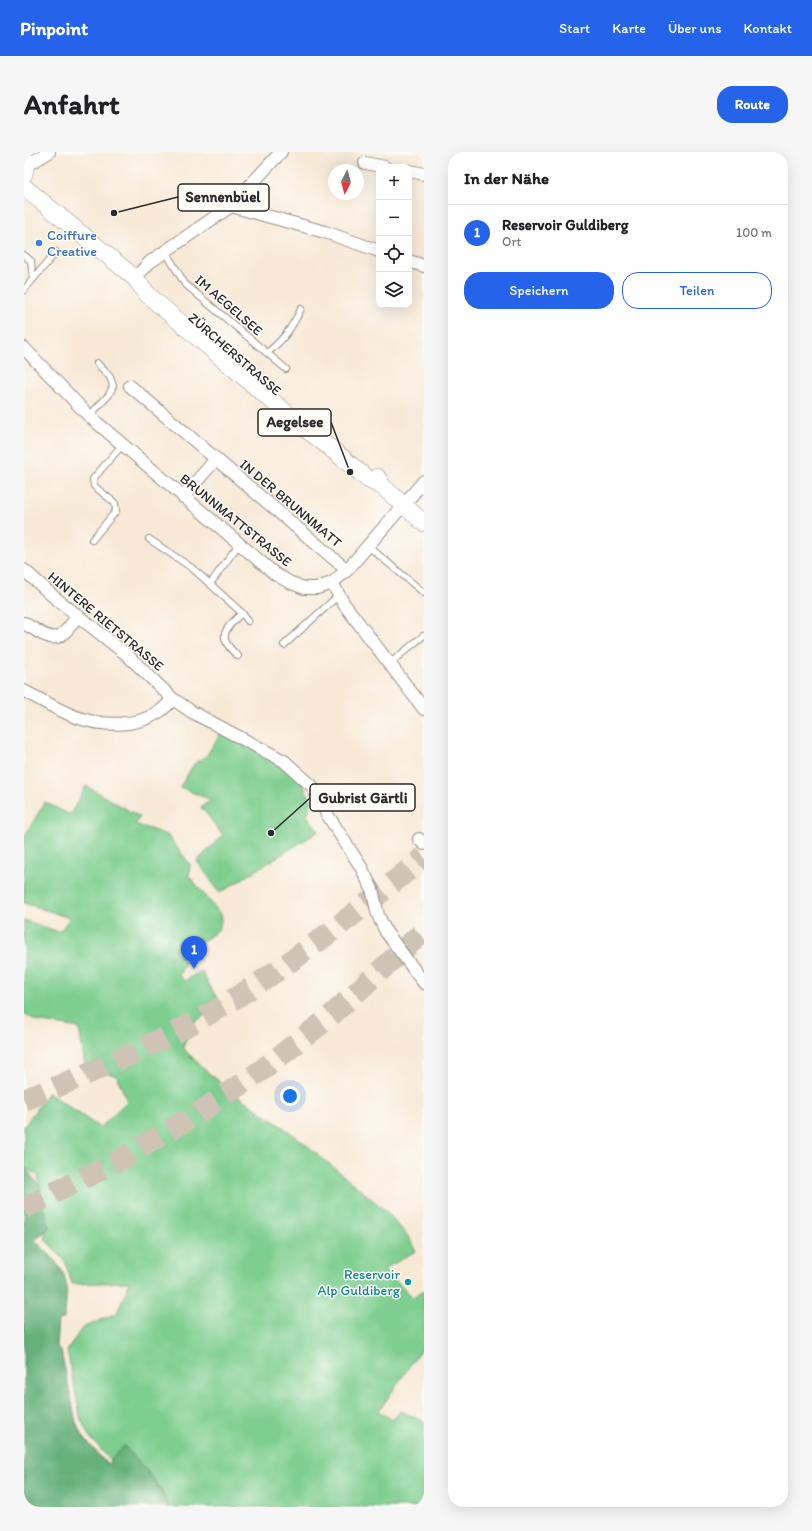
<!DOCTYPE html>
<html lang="de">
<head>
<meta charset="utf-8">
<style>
	:root { --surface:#fff; --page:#f6f6f6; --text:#202124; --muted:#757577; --line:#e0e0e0; --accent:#2563eb }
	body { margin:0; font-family:Itim,sans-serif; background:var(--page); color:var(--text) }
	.controls { position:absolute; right:12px; top:12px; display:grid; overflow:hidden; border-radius:8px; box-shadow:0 4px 16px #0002 }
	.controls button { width:36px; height:36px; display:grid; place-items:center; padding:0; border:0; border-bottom:1px solid var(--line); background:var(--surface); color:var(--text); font:20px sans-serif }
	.compass { position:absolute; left:304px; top:12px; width:36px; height:36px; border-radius:50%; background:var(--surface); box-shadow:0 4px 16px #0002; rotate:186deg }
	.you { position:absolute; left:266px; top:944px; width:14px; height:14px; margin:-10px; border:3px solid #fff; border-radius:50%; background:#1a73e8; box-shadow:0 0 0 6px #1a73e833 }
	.badge { display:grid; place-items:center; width:26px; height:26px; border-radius:50%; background:var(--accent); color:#fff; font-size:13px; font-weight:700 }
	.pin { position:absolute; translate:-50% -33px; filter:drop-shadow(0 1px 2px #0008) }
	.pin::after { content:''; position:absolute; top:21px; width:14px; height:12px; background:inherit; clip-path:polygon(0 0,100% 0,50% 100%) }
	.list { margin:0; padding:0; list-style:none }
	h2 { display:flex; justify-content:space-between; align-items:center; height:52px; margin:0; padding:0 16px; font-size:17px }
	h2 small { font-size:13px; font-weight:400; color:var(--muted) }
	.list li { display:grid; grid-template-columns:26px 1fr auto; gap:12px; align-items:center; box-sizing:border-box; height:56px; padding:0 16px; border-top:1px solid var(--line) }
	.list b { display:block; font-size:15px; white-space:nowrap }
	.list p { margin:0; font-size:13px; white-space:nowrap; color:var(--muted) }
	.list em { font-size:13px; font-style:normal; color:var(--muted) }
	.actions { display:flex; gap:8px; padding:12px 16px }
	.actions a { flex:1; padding:9px 0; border:1px solid var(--accent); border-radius:16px; text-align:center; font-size:14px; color:var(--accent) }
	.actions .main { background:var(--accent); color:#fff }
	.icon { flex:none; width:22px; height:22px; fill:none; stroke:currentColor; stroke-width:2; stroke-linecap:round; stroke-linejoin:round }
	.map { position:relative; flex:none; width:400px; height:1355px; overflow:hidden; border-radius:16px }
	header { display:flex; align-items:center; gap:24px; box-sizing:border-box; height:56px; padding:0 20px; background:var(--accent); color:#fff }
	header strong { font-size:19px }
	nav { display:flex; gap:22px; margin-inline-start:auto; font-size:14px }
	.intro { display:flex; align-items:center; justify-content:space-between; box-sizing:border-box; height:96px; padding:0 24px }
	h1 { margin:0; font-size:28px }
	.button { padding:10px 18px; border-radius:16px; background:var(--accent); color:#fff; font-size:14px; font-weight:700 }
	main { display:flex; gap:24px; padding:0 24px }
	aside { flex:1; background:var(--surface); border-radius:16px; box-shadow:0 4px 16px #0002 }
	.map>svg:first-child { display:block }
</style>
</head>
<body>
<header>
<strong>Pinpoint</strong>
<nav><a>Start</a><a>Karte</a><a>Über uns</a><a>Kontakt</a></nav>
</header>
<div class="intro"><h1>Anfahrt</h1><a class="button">Route</a></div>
<main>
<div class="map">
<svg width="400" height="1355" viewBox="0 0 400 1355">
	<rect width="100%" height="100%" fill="#fdfcf7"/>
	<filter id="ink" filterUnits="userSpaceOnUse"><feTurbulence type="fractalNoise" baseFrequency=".025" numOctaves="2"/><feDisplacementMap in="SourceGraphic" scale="8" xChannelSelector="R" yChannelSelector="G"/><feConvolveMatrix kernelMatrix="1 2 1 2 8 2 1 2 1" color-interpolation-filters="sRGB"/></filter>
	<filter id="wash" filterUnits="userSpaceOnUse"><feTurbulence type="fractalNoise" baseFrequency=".012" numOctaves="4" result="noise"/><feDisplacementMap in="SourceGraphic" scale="16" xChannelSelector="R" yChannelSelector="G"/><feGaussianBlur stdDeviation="0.9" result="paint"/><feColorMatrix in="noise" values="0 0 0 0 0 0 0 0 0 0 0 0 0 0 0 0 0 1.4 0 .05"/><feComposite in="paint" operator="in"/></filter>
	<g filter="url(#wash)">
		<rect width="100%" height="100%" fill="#f8e9d7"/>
		<g fill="#7ece8f" stroke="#547c5d">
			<path d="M 198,579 L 257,611 L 276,628 L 288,649 L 283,664 L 295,679 L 196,741 L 173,709 L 199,683 L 177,655 L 187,648 L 156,635 L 170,612 L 183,603 Z"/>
			<path d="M 62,634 L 116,665 L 111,672 L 143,683 L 166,712 L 165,724 L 198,764 L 195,777 L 168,798 L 155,823 L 160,829 L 177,819 L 194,848 L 183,855 L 185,860 L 168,872 L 159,896 L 182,919 L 218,947 L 273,985 L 362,1059 L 383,1083 L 392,1099 L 360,1117 L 389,1145 L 400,1138 L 400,1193 L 354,1260 L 369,1267 L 377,1259 L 400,1270 L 400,1355 L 145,1355 C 135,1331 119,1313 100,1295 L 87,1309 L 65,1284 L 57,1268 L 43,1199 L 58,1176 L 93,1161 L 106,1130 L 48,1132 L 41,1109 L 22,1088 L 14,1023 L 0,1016 L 0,975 L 24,940 L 76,976 L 103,949 L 93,924 L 61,914 L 55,876 L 12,869 L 0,861 L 0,768 L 35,780 L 46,766 L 0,751 L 0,685 L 21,650 L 46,663 Z"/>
		</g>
		<path fill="#66b17a" stroke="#486e52" d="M 0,1015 L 16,1034 L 25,1076 L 11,1088 C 20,1097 30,1106 37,1117 C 46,1130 42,1152 40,1167 L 34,1168 L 32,1194 L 37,1199 L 52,1270 L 60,1286 L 83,1312 L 100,1294 C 119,1313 135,1331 145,1355 L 0,1355 Z"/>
	</g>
	<g filter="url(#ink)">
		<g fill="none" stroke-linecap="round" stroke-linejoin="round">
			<g stroke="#cfc3b5" stroke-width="22" stroke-dasharray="22 11" stroke-linecap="butt">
				<path d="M 0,948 C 55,926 110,902 163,874 C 249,828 325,767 400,705"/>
				<path d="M 0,1056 L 96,1008 L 179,958 L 238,918 L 302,868 L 400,779"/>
			</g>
			<defs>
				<g id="lane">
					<path d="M 141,99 L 161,132 L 262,217"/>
					<path d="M 0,103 L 7,109 L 9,127"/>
					<path d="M 0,138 L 32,100"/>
					<path d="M 243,201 C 260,187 267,177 277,157"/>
					<path d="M 65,264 L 85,243 L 89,234 L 86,225 L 73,211"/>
					<path d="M 125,387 L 168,416 L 186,432"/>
					<path d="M 68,388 L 92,359 L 91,351 L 70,334 L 69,327 L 98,293"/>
					<path d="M 215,392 L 186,432 L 218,461 L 224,469"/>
					<path d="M 344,394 L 400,441"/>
					<path d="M 260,493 L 315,443"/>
					<path d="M 214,504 C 192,485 200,478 218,461"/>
					<path d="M 365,512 L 399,484"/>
				</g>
				<g id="street">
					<path d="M 2,11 L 10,9 L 25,0"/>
					<path d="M 341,11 L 361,15"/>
					<path d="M 385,19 L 400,22"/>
					<path d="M 207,54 L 301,80 L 355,99"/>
					<path d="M 385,109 L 400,114"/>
					<path d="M 111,126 L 126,110 L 207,54 L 257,0"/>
					<path d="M 0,196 L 65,264 L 251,422 L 265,430 L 280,436 L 293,436 L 308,431 L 323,418 L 400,329"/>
					<path d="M 106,234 L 323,418"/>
					<path d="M 159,345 L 192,307"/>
					<path d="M 0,418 L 30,445 L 102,502 L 149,547 L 168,560 L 260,609 L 288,634 L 303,662 L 337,715 L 348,737 L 354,763 L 362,780 L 400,831"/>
					<path d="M 308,431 L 320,452 L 400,557"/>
					<path d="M 0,471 C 28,488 33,495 53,464"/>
					<path d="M 0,539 C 18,548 37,560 55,566 C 79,574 112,575 133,561 C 139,558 144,552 149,547"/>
					<path d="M 395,687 L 400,692"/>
				</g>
				<g id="secondary">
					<path d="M 0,5 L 2,11 L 0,22"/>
					<path d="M 0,35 L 111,126 L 124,143 L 280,276 L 299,290 L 345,328 L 359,335"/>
					<path d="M 353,325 L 359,335 L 400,371"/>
				</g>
			</defs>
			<use href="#lane" stroke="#928a81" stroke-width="8"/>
			<use href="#street" stroke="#928a81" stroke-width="14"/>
			<use href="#secondary" stroke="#928a81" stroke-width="18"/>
			<use href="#lane" stroke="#fff" stroke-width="6"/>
			<use href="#street" stroke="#fff" stroke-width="12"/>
			<use href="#secondary" stroke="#fff" stroke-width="17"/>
		</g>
	</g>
	<circle fill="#3f7fe0" stroke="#fdfcf7" stroke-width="1.5" cx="15" cy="91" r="4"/>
	<circle fill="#0f9aa8" stroke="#fdfcf7" stroke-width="1.5" cx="384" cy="1130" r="4"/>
	<g text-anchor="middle" stroke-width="3" stroke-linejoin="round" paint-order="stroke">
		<g font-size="14" fill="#366cbe" stroke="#fdfcf7" text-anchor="start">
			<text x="23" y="88">Coiffure<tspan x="23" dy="16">Creative</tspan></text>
		</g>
		<g font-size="14" fill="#2b2b2b" stroke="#fdfcf7">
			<text transform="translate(205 153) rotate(41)" y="5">IM AEGELSEE</text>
			<text transform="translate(211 202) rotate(41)" y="5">ZÜRCHERSTRASSE</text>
			<text transform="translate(267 351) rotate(40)" y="5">IN DER BRUNNMATT</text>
			<text transform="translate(212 368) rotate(39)" y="5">BRUNNMATTSTRASSE</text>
			<text transform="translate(82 469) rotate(40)" y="5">HINTERE RIETSTRASSE</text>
		</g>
		<g font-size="14" fill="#0d838f" stroke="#fdfcf7" text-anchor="end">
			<text x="376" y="1127">Reservoir<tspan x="376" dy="16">Alp Guldiberg</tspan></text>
		</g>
	</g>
	<path fill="none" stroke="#2b2b2b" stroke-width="1.5" d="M90 61L154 45M326 320L307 270M247 681L286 646"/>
	<g fill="#2b2b2b" stroke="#fdfcf7" stroke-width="1.5">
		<circle cx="90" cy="61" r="4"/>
		<circle cx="326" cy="320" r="4"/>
		<circle cx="247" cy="681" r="4"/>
	</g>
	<g fill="#fdfcf7" stroke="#2b2b2b" stroke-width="1.5">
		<rect x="154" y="32" width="91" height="27" rx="4"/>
		<rect x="234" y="257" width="73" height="27" rx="4"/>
		<rect x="286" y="632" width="105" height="27" rx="4"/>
	</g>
	<g font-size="15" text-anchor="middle" font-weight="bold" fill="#2b2b2b">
		<text x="199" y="50">Sennenbüel</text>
		<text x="271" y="275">Aegelsee</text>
		<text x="339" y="651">Gubrist Gärtli</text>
	</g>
</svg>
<div class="controls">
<button>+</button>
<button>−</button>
<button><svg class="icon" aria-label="locate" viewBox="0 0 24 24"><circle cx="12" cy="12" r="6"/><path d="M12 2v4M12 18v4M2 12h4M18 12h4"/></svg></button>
<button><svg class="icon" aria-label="layers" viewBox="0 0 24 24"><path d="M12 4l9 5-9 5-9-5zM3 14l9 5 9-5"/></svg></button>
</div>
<svg class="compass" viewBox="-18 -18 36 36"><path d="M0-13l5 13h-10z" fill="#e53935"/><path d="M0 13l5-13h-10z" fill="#757577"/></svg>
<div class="you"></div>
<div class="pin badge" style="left:170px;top:817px">1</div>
</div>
<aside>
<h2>In der Nähe<small></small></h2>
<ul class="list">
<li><span class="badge">1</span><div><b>Reservoir Guldiberg</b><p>Ort</p></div><em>100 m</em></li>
</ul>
<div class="actions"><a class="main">Speichern</a><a>Teilen</a></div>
</aside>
</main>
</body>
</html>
